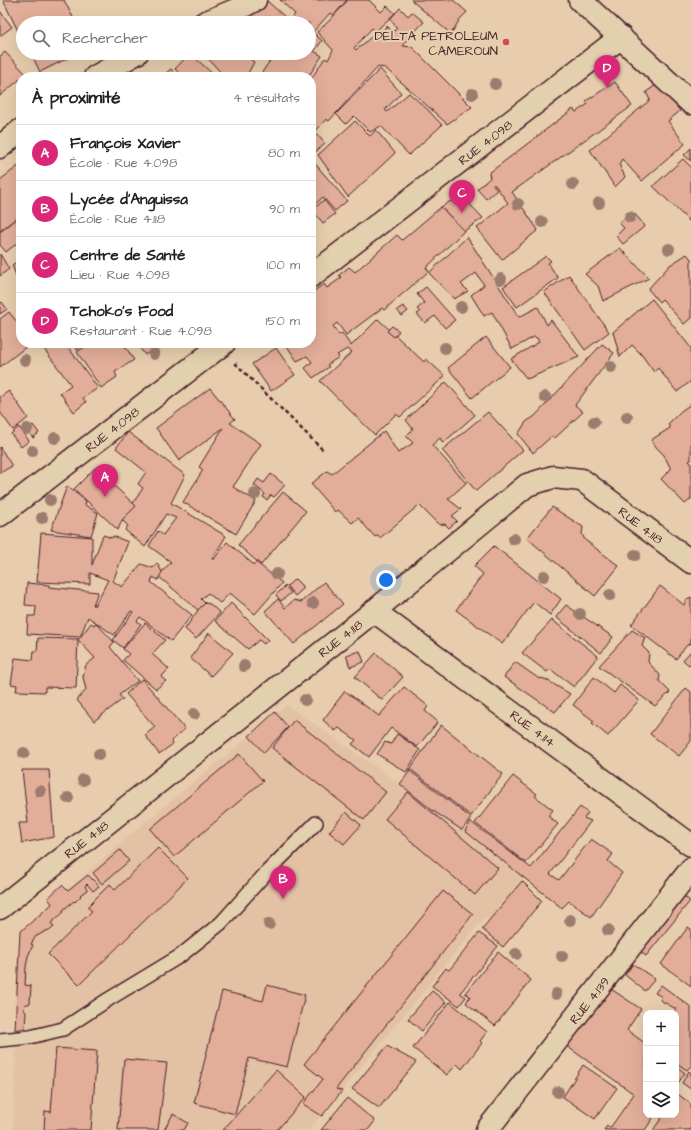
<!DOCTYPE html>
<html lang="fr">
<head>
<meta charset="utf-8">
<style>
	:root { --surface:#fff; --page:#f2f2f2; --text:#202124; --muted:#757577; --line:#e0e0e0; --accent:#db2777 }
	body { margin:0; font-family:"Architects Daughter",sans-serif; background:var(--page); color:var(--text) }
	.controls { position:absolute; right:12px; bottom:12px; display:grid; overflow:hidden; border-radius:8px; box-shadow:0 4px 16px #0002 }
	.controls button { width:36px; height:36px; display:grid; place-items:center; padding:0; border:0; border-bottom:1px solid var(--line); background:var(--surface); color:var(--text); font:20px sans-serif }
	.you { position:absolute; left:386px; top:580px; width:14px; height:14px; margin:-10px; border:3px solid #fff; border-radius:50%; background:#1a73e8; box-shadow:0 0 0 6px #1a73e833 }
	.badge { display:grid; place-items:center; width:26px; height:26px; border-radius:50%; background:var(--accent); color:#fff; font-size:13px; font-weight:700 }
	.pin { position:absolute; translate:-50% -33px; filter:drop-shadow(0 1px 2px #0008) }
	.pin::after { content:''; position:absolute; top:21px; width:14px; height:12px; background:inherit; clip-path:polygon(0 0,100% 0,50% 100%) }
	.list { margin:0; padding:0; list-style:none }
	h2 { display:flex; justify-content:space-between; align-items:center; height:52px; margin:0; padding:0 16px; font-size:17px }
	h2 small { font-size:13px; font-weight:400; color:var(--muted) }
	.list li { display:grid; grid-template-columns:26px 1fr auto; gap:12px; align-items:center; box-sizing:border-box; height:56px; padding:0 16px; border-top:1px solid var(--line) }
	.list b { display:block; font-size:15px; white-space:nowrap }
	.list p { margin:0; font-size:13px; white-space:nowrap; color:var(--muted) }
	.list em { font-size:13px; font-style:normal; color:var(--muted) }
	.icon { flex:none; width:22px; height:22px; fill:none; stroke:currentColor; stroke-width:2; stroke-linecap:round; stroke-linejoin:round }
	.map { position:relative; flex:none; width:691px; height:1130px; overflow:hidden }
	.search { position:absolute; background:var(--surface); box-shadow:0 4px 16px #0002; left:16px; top:16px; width:300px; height:44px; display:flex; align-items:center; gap:10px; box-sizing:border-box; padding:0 14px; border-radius:22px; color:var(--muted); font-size:15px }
	.panel { position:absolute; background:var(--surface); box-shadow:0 4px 16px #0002; left:16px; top:72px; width:300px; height:276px; border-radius:16px }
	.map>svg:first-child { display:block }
</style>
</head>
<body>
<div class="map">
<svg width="691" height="1130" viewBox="0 0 691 1130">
	<rect width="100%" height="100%" fill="#e7cdad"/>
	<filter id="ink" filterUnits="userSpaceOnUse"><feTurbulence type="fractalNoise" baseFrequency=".025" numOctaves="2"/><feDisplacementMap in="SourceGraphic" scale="8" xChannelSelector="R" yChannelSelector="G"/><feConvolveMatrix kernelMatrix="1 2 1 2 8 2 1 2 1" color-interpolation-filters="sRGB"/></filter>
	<g filter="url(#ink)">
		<path fill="#e3c1a5" d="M 287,705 L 400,784 L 465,831 L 524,878 L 490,921 L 484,918 L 309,1130 L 13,1130 L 21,931 L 139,827 Z"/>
		<g fill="#e2ae9a" stroke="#4a1f2b">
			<path d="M 3,0 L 64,0 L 76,23 L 23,23 L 23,36 L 20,35 Z"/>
			<path d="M 261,0 L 266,0 L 285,17 L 280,23 L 231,23 Z"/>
			<path d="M 280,0 L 347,0 L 334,15 L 330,13 L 313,32 L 322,41 L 315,50 L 309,45 L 309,23 L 289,23 L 295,14 Z"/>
			<path d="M 348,0 L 369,0 L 381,12 L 387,6 L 395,13 L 376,31 L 372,28 L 354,48 L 356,50 L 377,32 L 379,34 L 387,26 L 393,32 L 397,28 L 390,19 L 400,8 L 408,16 L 412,12 L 424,22 L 404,43 L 403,46 L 412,47 L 472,107 L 447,124 L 410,90 L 385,68 L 378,67 L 329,121 L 326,119 L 311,137 L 311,79 L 325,58 L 328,60 L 333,50 L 317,32 L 330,20 Z"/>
			<path d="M 411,0 L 453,0 L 467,12 L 460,19 L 451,34 Z"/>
			<path d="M 0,11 L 12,27 L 0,36 Z"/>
			<path d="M 309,48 L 322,56 L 308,77 L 259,77 L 275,53 L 309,53 Z"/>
			<path d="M 5,52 L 26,74 L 0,96 L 0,56 Z"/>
			<path d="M 31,53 L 78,53 L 40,72 Z"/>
			<path d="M 190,53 L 216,77 L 183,77 L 175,69 Z"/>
			<path d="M 203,53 L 243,53 L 254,62 L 246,77 L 225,77 Z"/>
			<path d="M 171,69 L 178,77 L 161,77 Z"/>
			<path d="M 380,69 L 401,93 L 385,110 L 387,112 L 409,93 L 428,110 L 442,125 L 409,155 L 381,126 L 370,132 L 354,116 L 346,124 L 336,114 Z"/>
			<path d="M 615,82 L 632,106 L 512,192 L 538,230 L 502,260 L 477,228 L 508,203 L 495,185 L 493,185 L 497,190 L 486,199 L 477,189 L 490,178 L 489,173 L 573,109 L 576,112 L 588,104 L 586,101 Z"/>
			<path d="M 659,83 L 680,111 L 668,121 L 685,144 L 642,181 L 622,159 L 619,164 L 625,177 L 615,187 L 590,150 L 650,100 L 646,92 Z"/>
			<path d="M 355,121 L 370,136 L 376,130 L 395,153 L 348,197 L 318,155 Z"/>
			<path d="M 317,134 L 325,144 L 311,156 L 311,140 Z"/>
			<path d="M 691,148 L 691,161 L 684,155 Z"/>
			<path d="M 311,159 L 347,201 L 335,211 L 323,197 L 313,206 L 311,204 Z"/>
			<path d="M 683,159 L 691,167 L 691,219 L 689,221 L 653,186 Z"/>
			<path d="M 21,164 L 21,214 L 0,231 L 0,180 Z"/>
			<path d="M 461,195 L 483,218 L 464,231 L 441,207 Z"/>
			<path d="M 324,200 L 335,214 L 323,223 L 312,210 Z"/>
			<path d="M 441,207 L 464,231 L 426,268 L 429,271 L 384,310 L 382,308 L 346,335 L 337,323 L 333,326 L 339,335 L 342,333 L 351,346 L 378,319 L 424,362 L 426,359 L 445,376 L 400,417 L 396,414 L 375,435 L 320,381 L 352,352 L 347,349 L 337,355 L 339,357 L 327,365 L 329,367 L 313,378 L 305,368 L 312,362 L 307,356 L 297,361 L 285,343 L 311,343 L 311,293 L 324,284 L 327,288 L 341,278 L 339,275 L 349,267 L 355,272 L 397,235 L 402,240 Z"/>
			<path d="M 634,213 L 645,226 L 623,244 L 616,236 L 624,228 L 619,223 L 627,216 L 629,218 Z"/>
			<path d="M 21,216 L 21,240 L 6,252 L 0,245 L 0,232 Z"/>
			<path d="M 467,237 L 519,317 L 538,307 L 547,325 L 551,320 L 579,357 L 527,379 L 511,359 L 539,342 L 537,338 L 534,337 L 512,349 L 492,312 L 484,316 L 471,295 L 484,285 L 476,273 L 461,284 L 468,291 L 454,299 L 429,273 Z"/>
			<path d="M 620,248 L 649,278 L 603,301 L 598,286 L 585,274 Z"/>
			<path d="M 0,254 L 9,269 L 0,276 Z"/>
			<path d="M 687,254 L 691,259 L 691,318 L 684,324 L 662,299 L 659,302 L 648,289 L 670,265 Z"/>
			<path d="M 546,256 L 551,261 L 548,263 L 558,278 L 517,307 L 503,287 Z"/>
			<path d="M 21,259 L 21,283 L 17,278 L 12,265 Z"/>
			<path d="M 569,275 L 609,332 L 585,350 L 544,292 Z"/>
			<path d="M 426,287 L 455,320 L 445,328 L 435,316 L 425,323 L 417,314 L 420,312 L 417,309 L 424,303 L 417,294 Z"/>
			<path d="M 652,299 L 691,348 L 691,381 L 677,392 L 658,368 L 654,372 L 641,354 L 632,345 L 620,357 L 613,332 Z"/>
			<path d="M 2,302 L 7,309 L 0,314 L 0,303 Z"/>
			<path d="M 403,306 L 408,311 L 402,316 L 397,310 Z"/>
			<path d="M 9,312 L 21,327 L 21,343 L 31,343 L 0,367 L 0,319 Z"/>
			<path d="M 392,326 L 399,331 L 394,337 L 387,331 Z"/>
			<path d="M 486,337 L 510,367 L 472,398 L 448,368 Z"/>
			<path d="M 52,343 L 65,343 L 98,388 L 83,398 L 86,402 L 74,412 L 60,393 L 71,385 L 44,349 Z"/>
			<path d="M 72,343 L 86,343 L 77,350 Z"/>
			<path d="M 91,343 L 123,343 L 134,360 L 115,372 L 117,377 L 101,388 L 77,352 Z"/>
			<path d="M 136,343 L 162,343 L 145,355 Z"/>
			<path d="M 602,344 L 614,353 L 575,405 L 583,412 L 555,438 L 552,436 L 533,453 L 518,434 L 526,422 L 535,416 Z"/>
			<path d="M 276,348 L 295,375 L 271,391 L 252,364 Z"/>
			<path d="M 446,382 L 475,415 L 443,443 L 440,438 L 432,445 L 466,483 L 448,499 L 461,509 L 452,516 L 457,521 L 449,528 L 445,524 L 439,525 L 419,505 L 380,538 L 378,535 L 375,537 L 358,518 L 352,523 L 338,510 L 335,512 L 311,484 L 327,471 L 332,474 L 384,431 L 398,453 L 413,443 L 406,436 L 413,429 L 406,420 Z"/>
			<path d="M 210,388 L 235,419 L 230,423 L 261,444 L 233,487 L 256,501 L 236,534 L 183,502 L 203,470 L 199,467 L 223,428 L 179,461 L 156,428 Z"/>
			<path d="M 9,391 L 28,418 L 13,430 L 0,412 L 0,397 Z"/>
			<path d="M 691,404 L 691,460 L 689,461 L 691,463 L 691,499 L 685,504 L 661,479 L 671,469 L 664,455 L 657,448 L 651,440 L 670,428 L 668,424 L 681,411 Z"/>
			<path d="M 488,412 L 523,450 L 476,491 L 442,450 Z"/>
			<path d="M 33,425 L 39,433 L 33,438 L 27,429 Z"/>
			<path d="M 19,427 L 29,441 L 21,447 L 11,434 Z"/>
			<path d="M 128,432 L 185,475 L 171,503 L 226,536 L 212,559 L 214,559 L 227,542 L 254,565 L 256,562 L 282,583 L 255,614 L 230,593 L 220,603 L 208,593 L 201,599 L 205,603 L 198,610 L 158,576 L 171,562 L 149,546 L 158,531 L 163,535 L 176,518 L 166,514 L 145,547 L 125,530 L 128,526 L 122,520 L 143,488 L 138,484 L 146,472 L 116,448 Z"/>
			<path d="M 0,447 L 12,466 L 0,473 Z"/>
			<path d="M 95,468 L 136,506 L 122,520 L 118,530 L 74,489 Z"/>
			<path d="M 271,474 L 285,485 L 275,496 L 274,497 L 271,495 L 267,500 L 263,497 L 265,494 L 254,485 L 258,479 L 264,483 Z"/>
			<path d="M 67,486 L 86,501 L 85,505 L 98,513 L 91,536 L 51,530 Z"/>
			<path d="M 283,492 L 306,511 L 261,565 L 238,545 Z"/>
			<path d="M 552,507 L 583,527 L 582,534 L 585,540 L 619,566 L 595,596 L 527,538 Z"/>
			<path d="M 41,533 L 92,537 L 92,565 L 103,535 L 112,538 L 113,536 L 128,542 L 113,581 L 122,587 L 141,564 L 153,568 L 157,563 L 162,572 L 158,580 L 153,577 L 151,582 L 192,615 L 171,641 L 140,617 L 137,621 L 141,624 L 123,648 L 113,640 L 133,612 L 131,611 L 114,635 L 88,617 L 80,637 L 27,634 L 28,616 L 35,616 L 36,606 L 25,605 L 27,583 L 49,585 L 49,587 L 98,592 L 93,605 L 95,605 L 108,580 L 90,573 L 90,584 L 37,582 Z"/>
			<path d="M 494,546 L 561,599 L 550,615 L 534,602 L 502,644 L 456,610 L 483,574 L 474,566 Z"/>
			<path d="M 295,579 L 304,588 L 295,596 L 287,586 Z"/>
			<path d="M 324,582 L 343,604 L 294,644 L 265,611 L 278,599 L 285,608 L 294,600 L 301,602 Z"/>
			<path d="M 285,586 L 291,593 L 281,601 L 276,595 Z"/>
			<path d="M 660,586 L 684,605 L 687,599 L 691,597 L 691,643 L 687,645 L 676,659 L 631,625 Z"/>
			<path d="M 205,603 L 210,604 L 220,613 L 196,639 L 185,629 L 198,610 Z"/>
			<path d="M 231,603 L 268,640 L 264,644 L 259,640 L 248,649 L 215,621 Z"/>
			<path d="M 566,605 L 613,637 L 601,653 L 556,617 Z"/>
			<path d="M 552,620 L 598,656 L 574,687 L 550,669 L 547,672 L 522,653 Z"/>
			<path d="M 91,623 L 94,625 L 96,623 L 114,642 L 110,647 L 138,681 L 119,695 L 123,699 L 94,721 L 77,700 L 86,690 L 83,677 L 86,665 L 95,658 L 78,640 Z"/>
			<path d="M 145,623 L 165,640 L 152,654 L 169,669 L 161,677 L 166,681 L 156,689 L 123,660 L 129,654 L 123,649 Z"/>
			<path d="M 632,630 L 645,638 L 642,646 L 649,653 L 648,662 L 660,675 L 659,681 L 670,692 L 655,706 L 599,666 Z"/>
			<path d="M 209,633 L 233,653 L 211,676 L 190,658 Z"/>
			<path d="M 38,638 L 78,639 L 76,688 L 45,687 L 45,692 L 16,691 L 17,685 L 11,684 L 15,658 L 33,660 L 34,651 L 37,651 Z"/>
			<path d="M 360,651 L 364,662 L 350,667 L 346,655 Z"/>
			<path d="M 691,651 L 691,663 L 689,665 L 683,660 Z"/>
			<path d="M 376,653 L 403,677 L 382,700 L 355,677 Z"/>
			<path d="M 515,662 L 538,678 L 545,679 L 570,694 L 555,712 L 504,677 Z"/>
			<path d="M 594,677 L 614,693 L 620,685 L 639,700 L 608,736 L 592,723 L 594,721 L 573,705 Z"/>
			<path d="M 142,679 L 185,729 L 171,741 L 173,744 L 159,754 L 145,735 L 155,727 L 126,694 Z"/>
			<path d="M 404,687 L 428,706 L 425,711 L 438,722 L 417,747 L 391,728 L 369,757 L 352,744 L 356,740 L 339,728 L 335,731 L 323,720 L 345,691 L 379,716 Z"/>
			<path d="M 686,688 L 691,692 L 691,741 L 679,756 L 650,734 Z"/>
			<path d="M 275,712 L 288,727 L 264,753 L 249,736 Z"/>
			<path d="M 294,720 L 386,792 L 364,820 L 272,748 Z"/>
			<path d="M 441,725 L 503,774 L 471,816 L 410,769 Z"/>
			<path d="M 397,734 L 420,750 L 406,772 L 377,754 L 385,742 L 391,744 Z"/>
			<path d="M 239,754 L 263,781 L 174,857 L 150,829 Z"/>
			<path d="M 22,770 L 49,770 L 54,837 L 22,843 L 19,823 L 28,823 Z"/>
			<path d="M 410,771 L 471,818 L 462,830 L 432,810 L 400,784 Z"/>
			<path d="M 513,776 L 537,794 L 535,796 L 553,810 L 548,816 L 558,824 L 526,863 L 475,823 Z"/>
			<path d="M 408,792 L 498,868 L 475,895 L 385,819 Z"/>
			<path d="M 580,807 L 588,813 L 584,818 L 591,821 L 550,874 L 559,880 L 591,839 L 613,854 L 608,861 L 622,873 L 591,917 L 569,901 L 562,908 L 465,831 L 471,822 L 531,868 Z"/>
			<path d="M 346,812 L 361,825 L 344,844 L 329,832 Z"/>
			<path d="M 158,848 L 188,878 L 79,985 L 48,954 L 92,911 L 87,907 L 110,884 L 115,890 Z"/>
			<path d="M 120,850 L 129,861 L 102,884 L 93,873 Z"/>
			<path d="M 88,875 L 99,886 L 93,891 L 87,884 L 85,886 L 87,890 L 80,895 L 81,896 L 75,902 L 74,901 L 63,910 L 64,912 L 51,923 L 54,927 L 49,931 L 48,930 L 37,936 L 36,936 L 31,944 L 33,945 L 28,956 L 26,967 L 25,985 L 31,986 L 30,1003 L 29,1004 L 25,1004 L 24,1010 L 26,1012 L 25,1028 L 15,1030 L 20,932 L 52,904 L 48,898 L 62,885 L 68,891 Z"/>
			<path d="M 522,881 L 542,901 L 503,947 L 482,929 Z"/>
			<path d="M 676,890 L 690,901 L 646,956 L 631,944 Z"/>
			<path d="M 443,891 L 473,914 L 336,1089 L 342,1091 L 322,1116 L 303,1104 L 323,1079 L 304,1064 Z"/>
			<path d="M 688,927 L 691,929 L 691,986 L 661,964 Z"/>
			<path d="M 479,933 L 498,946 L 460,993 L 466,997 L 459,1006 L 432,986 L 446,968 L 448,970 L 450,969 Z"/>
			<path d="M 498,952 L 531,980 L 495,1026 L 466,1003 L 470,996 L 465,993 Z"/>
			<path d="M 633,964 L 655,979 L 645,991 L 625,975 Z"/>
			<path d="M 267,985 L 305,995 L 287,1067 L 249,1058 L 235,1114 L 194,1103 L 222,991 L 263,1001 Z"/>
			<path d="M 661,985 L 691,1007 L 691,1066 L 687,1070 L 676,1063 L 676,1013 L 673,1013 L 676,1009 L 660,1000 L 662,997 L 655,993 Z"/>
			<path d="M 608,987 L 641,1009 L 627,1030 L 646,1044 L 646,1115 L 655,1115 L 645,1130 L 604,1130 L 607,1126 L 610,1128 L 634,1094 L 565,1045 L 586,1022 L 584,1020 Z"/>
			<path d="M 432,991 L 446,1002 L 422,1031 L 408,1019 Z"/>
			<path d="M 450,1002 L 487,1032 L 480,1041 L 482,1043 L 462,1069 L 457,1064 L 447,1075 L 413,1048 Z"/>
			<path d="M 387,1046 L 416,1062 L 379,1108 L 352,1089 Z"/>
			<path d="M 56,1048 L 97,1051 L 91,1130 L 44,1130 L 45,1111 L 51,1112 Z"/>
			<path d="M 124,1059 L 167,1063 L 158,1130 L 118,1130 Z"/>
			<path d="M 583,1065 L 617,1088 L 595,1119 L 563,1097 Z"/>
			<path d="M 676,1066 L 685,1073 L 676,1086 Z"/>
			<path d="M 276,1070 L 306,1097 L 277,1130 L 223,1130 Z"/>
			<path d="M 689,1071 L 691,1073 L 691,1089 L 682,1083 Z"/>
			<path d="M 679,1095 L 691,1104 L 691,1130 L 653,1130 L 664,1115 L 676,1115 L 676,1098 Z"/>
			<path d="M 347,1098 L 375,1121 L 368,1130 L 321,1130 Z"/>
			<path d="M 173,1114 L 188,1123 L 184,1130 L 164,1130 Z"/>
		</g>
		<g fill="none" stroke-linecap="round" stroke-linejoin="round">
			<defs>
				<path id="lane" d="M 0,1040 L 30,1037 L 63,1029 L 109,999 L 180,956 L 221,923 L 266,873 L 316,823"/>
				<g id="street">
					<path d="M 204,23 L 238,9 L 255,0"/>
					<path d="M 95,77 L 137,53"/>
					<path d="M 0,147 L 21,130"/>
					<path d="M 374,611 L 691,845"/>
					<path d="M 0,908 L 374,611 L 527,485 L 553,477 L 582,480 L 691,562"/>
					<path d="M 487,1130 L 691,869"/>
				</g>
				<g id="secondary">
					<path d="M 311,276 L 621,37"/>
					<path d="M 0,515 L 224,343"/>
				</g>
				<path id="primary" d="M 580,0 L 691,103"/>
			</defs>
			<use href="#lane" stroke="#4a1f2b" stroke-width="16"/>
			<use href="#street" stroke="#4a1f2b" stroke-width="25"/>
			<use href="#secondary" stroke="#4a1f2b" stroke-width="25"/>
			<use href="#primary" stroke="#4a1f2b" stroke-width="25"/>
			<path stroke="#4a1f2b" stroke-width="2.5" stroke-dasharray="4 3" stroke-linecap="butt" d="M 235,363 L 323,450"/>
			<use href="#lane" stroke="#e3d0ae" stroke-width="13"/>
			<use href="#street" stroke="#e3d0ae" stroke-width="22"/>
			<use href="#secondary" stroke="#e3d0ae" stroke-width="22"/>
			<use href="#primary" stroke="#e3d0ae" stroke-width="22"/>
		</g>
		<g fill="#9b7c6d">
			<circle cx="495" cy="84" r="6"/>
			<circle cx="472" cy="94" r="6"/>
			<circle cx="573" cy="184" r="6"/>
			<circle cx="599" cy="203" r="6"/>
			<circle cx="518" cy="204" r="6"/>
			<circle cx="630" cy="217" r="6"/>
			<circle cx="542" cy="222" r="6"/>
			<circle cx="669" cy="249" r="6"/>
			<circle cx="501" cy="279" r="6"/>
			<circle cx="461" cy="307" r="6"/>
			<circle cx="445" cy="348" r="6"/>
			<circle cx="154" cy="354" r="6"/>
			<circle cx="25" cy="360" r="6"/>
			<circle cx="611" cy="367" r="6"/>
			<circle cx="545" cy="397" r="6"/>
			<circle cx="627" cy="417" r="6"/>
			<circle cx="594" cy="422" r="6"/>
			<circle cx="27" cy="429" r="6"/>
			<circle cx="55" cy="438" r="6"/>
			<circle cx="32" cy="451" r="6"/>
			<circle cx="255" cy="494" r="6"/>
			<circle cx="50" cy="500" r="6"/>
			<circle cx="42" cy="518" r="6"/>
			<circle cx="514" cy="539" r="6"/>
			<circle cx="635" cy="555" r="6"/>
			<circle cx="277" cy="574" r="6"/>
			<circle cx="544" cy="576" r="6"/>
			<circle cx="610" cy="595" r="6"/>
			<circle cx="313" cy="603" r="6"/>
			<circle cx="580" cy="614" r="6"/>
			<circle cx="244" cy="666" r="6"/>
			<circle cx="305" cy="700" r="6"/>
			<circle cx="194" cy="714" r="6"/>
			<circle cx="24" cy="753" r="6"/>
			<circle cx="99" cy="754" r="6"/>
			<circle cx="83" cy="780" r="6"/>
			<circle cx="40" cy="791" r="6"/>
			<circle cx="68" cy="798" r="6"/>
			<circle cx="570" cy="920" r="6"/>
			<circle cx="269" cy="924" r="6"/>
			<circle cx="608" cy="930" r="6"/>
			<circle cx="516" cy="954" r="6"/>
			<circle cx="562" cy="956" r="6"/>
			<circle cx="556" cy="994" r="6"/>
			<circle cx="558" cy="1092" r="6"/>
		</g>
	</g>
	<circle fill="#d1495b" stroke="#e3d0ae" stroke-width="1.5" cx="506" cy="42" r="4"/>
	<g text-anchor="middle" stroke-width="4" stroke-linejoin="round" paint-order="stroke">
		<g font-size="13" fill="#4a1f2b" stroke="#e3d0ae" text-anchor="end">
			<text x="498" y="40">DELTA PETROLEUM<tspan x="498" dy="15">CAMEROUN</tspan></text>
		</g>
		<g font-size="13" fill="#4a1f2b" stroke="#e3d0ae">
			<text transform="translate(485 142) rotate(-38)" y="5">RUE 4.098</text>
			<text transform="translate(112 429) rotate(-38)" y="5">RUE 4.098</text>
			<text transform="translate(641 525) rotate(37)" y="5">RUE 4.118</text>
			<text transform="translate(340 638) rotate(-38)" y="5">RUE 4.118</text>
			<text transform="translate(533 728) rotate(36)" y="5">RUE 4.114</text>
			<text transform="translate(86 839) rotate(-38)" y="5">RUE 4.118</text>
			<text transform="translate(589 1000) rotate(-52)" y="5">RUE 4.139</text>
		</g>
	</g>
</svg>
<div class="controls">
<button>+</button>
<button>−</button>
<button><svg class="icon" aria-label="layers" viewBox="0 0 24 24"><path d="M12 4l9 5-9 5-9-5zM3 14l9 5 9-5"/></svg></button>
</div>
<div class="you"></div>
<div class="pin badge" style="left:105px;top:497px">A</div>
<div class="pin badge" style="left:283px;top:899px">B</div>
<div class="pin badge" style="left:462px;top:213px">C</div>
<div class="pin badge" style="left:607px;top:88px">D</div>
<div class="search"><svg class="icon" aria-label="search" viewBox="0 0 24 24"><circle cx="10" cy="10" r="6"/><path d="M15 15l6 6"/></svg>Rechercher</div>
<section class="panel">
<h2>À proximité<small>4 résultats</small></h2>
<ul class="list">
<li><span class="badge">A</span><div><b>François Xavier</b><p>École · Rue 4.098</p></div><em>80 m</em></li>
<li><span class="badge">B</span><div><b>Lycée d'Anguissa</b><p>École · Rue 4.118</p></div><em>90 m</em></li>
<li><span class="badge">C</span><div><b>Centre de Santé</b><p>Lieu · Rue 4.098</p></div><em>100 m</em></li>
<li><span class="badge">D</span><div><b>Tchoko's Food</b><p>Restaurant · Rue 4.098</p></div><em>150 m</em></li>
</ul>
</section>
</div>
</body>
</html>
